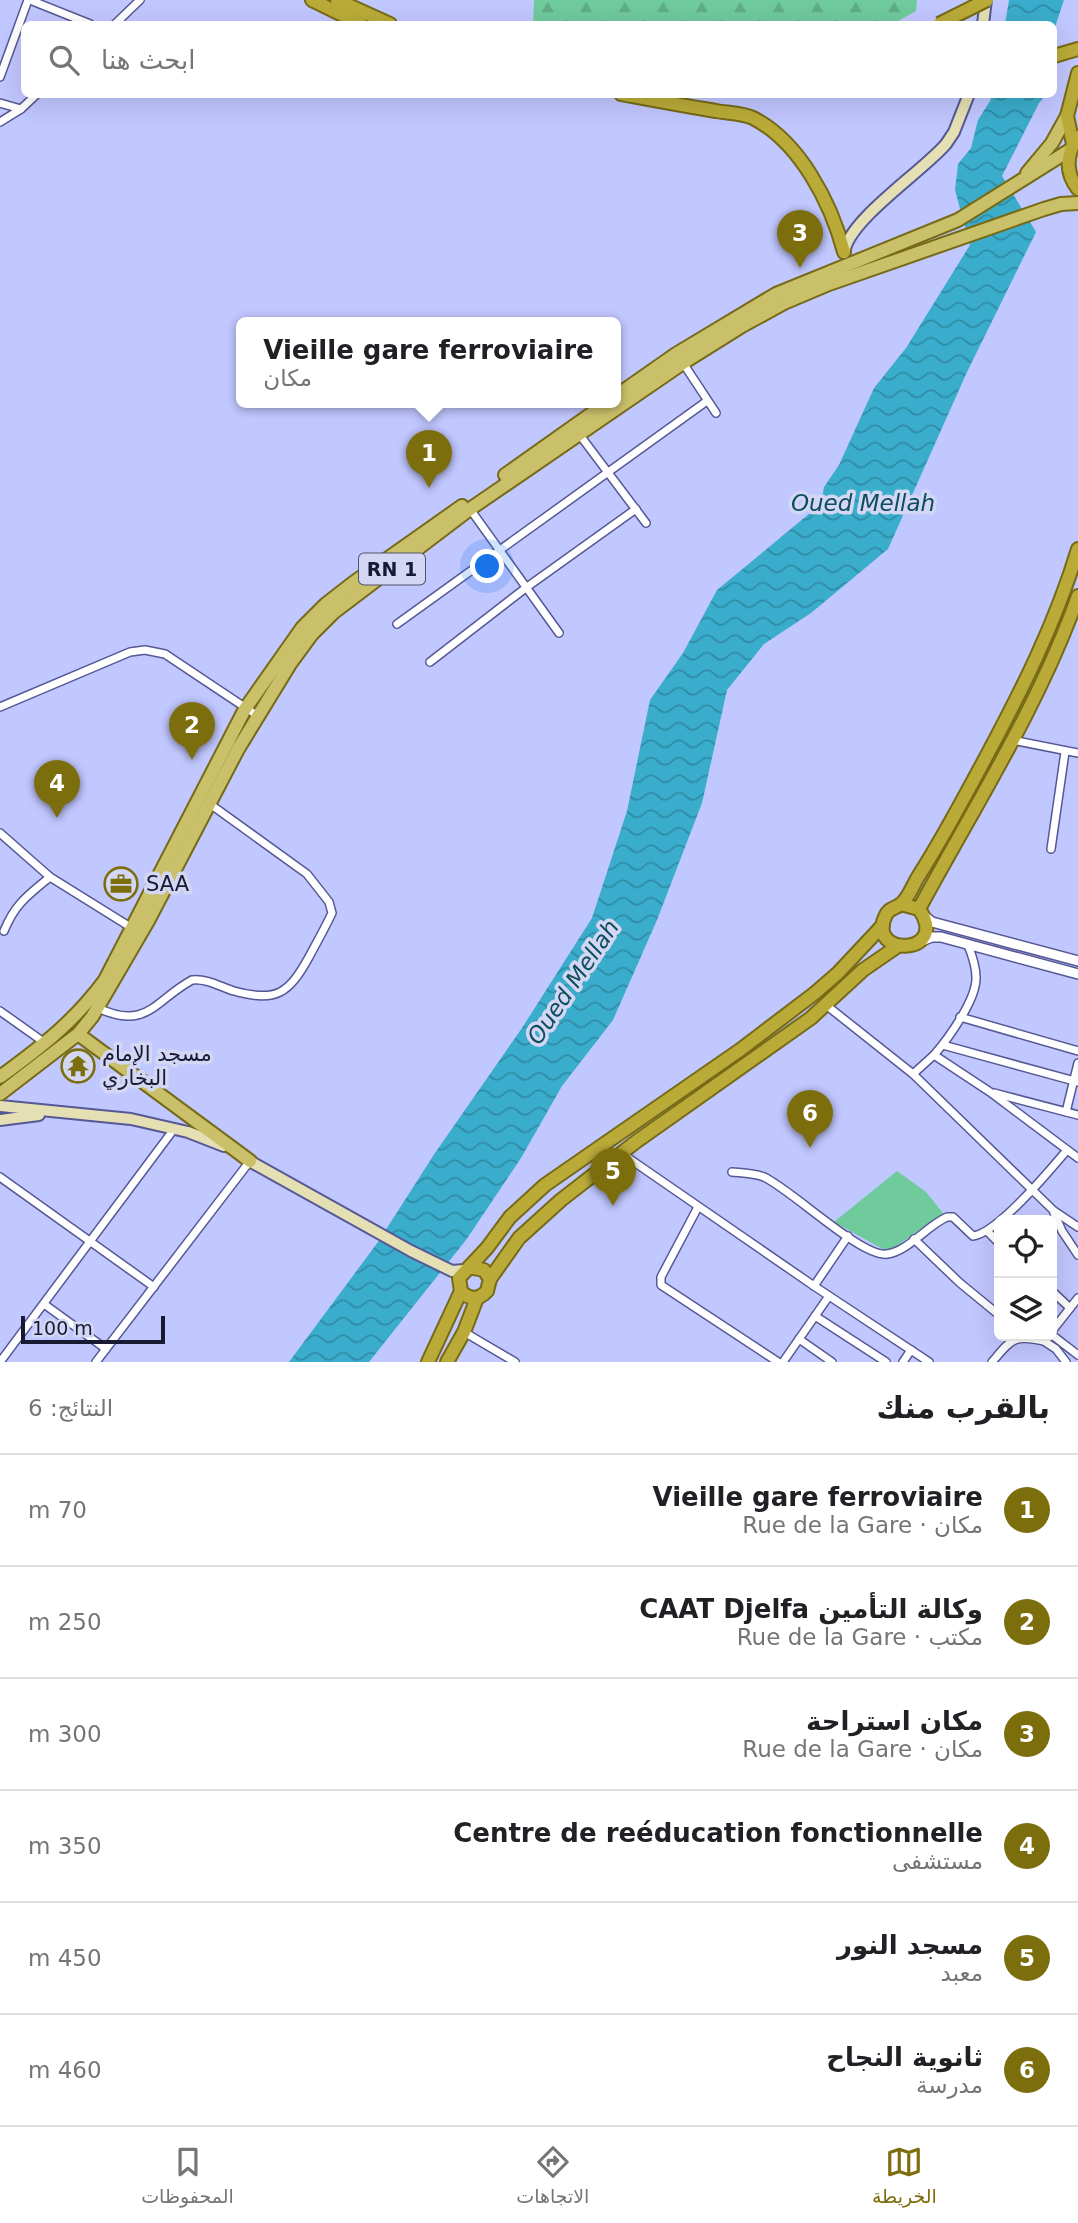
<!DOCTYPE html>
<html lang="ar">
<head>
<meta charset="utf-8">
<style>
	:root { --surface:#fff; --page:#f2f2f2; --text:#202124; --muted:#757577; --line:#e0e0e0; --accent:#7c6e0c }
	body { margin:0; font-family:"DejaVu Sans","Noto Naskh Arabic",sans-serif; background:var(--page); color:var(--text); direction:rtl }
	.controls { position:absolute; right:21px; bottom:21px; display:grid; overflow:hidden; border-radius:10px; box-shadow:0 7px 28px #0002 }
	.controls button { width:63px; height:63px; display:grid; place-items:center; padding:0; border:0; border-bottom:2px solid var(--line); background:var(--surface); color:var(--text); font:35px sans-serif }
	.scale { position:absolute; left:21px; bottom:18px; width:144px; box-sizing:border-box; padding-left:7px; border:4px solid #181933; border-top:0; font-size:19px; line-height:24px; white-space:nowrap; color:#181933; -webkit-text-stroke:5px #d3d7f3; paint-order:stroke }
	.you { position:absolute; left:488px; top:567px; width:24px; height:24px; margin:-18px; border:5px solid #fff; border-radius:50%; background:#1a73e8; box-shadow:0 0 0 10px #1a73e833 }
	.badge { display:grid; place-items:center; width:46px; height:46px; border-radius:50%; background:var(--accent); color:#fff; font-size:23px; font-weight:700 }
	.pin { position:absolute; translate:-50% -58px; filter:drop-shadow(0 2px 4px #0008) }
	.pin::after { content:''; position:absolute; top:37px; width:24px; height:21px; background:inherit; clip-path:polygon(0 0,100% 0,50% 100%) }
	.popup { position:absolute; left:236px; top:317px; width:385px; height:91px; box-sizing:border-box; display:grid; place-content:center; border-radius:10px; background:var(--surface); filter:drop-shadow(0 2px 5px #0005); font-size:23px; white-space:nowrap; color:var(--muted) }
	.popup b { font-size:26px; color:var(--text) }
	.popup::after { content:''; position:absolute; left:50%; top:100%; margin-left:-14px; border:14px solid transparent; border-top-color:var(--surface) }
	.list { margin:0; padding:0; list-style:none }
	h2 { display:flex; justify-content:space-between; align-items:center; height:91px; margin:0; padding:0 28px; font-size:30px }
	h2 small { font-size:23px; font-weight:400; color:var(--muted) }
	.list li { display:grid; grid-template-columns:46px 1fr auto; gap:21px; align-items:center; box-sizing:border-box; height:112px; padding:0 28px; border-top:2px solid var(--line) }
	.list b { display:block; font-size:26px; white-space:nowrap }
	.list p { margin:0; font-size:23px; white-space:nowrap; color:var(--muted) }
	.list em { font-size:23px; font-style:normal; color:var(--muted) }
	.icon { flex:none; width:38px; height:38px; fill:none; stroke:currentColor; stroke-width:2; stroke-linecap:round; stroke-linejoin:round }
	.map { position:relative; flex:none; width:1078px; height:1362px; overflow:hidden; direction:ltr }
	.search { position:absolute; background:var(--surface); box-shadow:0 7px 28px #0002; left:21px; right:21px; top:21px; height:77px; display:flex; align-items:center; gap:18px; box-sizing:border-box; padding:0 24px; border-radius:10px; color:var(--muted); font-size:26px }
	.sheet { height:763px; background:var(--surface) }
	nav { display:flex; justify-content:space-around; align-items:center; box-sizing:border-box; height:98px; border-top:2px solid var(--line); background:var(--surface); font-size:19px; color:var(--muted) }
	nav a { display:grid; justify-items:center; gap:4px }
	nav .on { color:var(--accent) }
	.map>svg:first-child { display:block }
</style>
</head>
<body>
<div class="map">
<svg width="1078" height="1362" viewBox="0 0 1078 1362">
	<defs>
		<pattern id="forest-firs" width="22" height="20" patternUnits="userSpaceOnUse" patternTransform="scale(1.75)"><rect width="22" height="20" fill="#6fca9c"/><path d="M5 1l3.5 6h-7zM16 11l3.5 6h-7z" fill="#5fad87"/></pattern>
		<pattern id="water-waves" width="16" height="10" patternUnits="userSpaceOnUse" patternTransform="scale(1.75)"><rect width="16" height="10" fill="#3aadcc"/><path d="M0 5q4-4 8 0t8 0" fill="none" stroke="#308ca6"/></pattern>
	</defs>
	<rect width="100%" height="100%" fill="#c1c7ff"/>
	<path fill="url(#forest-firs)" d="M 534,0 L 917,0 L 916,11 L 893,24 L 533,24 Z"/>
	<path fill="#6fca9c" d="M 897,1171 L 926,1192 L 943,1213 L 888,1252 L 834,1222 Z"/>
	<g fill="url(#water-waves)">
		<path d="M 1009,0 L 1064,0 L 1054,30 L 1054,24 L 1005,24 Z"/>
		<path d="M 992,95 L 1046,95 L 1039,103 L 1002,176 L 1036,232 L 967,372 L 888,549 L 811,613 L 764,644 L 727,690 L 702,803 L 657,920 L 613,1020 L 562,1086 L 521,1158 L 466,1240 L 369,1362 L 289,1362 L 378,1242 L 435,1153 L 522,1028 L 592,918 L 627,811 L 650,700 L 683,653 L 717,590 L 821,504 L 824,487 L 839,465 L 874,388 L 906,348 L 970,245 L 955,190 L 958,164 L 971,148 L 978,120 L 990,101 Z"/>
	</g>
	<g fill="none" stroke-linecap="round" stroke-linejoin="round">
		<defs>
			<g id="minor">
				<path d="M 30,0 L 90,24"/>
				<path d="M 115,24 L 140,0"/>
				<path d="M 0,77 L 28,0"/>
				<path d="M 0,103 L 21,109"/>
				<path d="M 0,122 L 21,109 L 37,94"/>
				<path d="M 683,363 L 716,413"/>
				<path d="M 579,434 L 646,523"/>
				<path d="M 470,509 L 559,633"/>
				<path d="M 397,624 L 707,401"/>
				<path d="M 430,662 L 527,587 L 636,509"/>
				<path d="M 0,707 L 130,652 L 145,650 L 165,654 L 258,716"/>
				<path d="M 1012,740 L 1078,753"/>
				<path d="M 0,833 L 50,877 L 132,928"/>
				<path d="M 1051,849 L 1065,752"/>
				<path d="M 4,931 C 15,904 28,895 50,877"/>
				<path d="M 826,1005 L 913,1074 L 1054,1211 L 1078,1227"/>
				<path d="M 98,1008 C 147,1031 155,1000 192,980 C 206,978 221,987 234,991 C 277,1003 289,993 309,957 C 317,942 325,928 332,913 L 329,902 L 307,874 L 210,804"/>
				<path d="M 0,1011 L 45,1043"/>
				<path d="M 960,1017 L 1078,1051"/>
				<path d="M 943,1045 L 1078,1082"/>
				<path d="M 934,1055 C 948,1039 977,999 976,977 C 976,966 972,955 968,945"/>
				<path d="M 913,1074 L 934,1055 L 990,1092 L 1078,1158"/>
				<path d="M 994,1093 L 1078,1115"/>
				<path d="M 1066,1112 L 1078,1063"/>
				<path d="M 621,1153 L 814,1286 L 929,1362"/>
				<path d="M 732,1172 C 743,1173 754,1173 764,1177 C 792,1190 862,1258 887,1254 C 907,1252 928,1225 947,1217 L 953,1217 L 973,1236 C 998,1233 1050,1170 1067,1150"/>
				<path d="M 0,1177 L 154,1287"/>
				<path d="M 698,1207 L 661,1277 L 661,1285 L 778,1362"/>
				<path d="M 1054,1213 L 1062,1231 L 1078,1255"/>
				<path d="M 987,1231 L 999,1243"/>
				<path d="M 914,1239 L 960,1283 L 999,1315"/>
				<path d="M 814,1286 L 848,1236"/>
				<path d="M 1052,1291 L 1070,1308"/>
				<path d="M 44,1304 L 106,1349"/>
				<path d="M 815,1316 L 886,1362"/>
				<path d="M 1052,1331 L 1078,1298"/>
				<path d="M 464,1332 L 515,1362"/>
				<path d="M 1052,1335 L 1078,1355"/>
				<path d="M 1048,1336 L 1044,1341 L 1056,1349 L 1066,1362"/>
				<path d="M 799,1339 L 832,1362"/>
				<path d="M 0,1362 L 174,1129"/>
				<path d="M 96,1362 L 250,1161"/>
				<path d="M 783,1362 L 829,1296"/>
				<path d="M 903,1362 L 911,1350"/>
				<path d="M 992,1362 C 1011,1340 1013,1334 1044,1341"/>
			</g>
			<g id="tertiary">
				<path d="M 923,915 L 932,922 L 1078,961"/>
				<path d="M 919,942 L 932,937 L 941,937 L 1078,974"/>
			</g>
			<g id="secondary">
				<path d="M 983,24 L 986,0"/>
				<path d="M 844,253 C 848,220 922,172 946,144 L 954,132 L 969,94"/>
				<path d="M 0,1106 L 131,1119 L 188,1132 L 224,1146"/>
				<path d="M 0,1120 L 39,1115"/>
				<path d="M 244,1158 L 411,1251 L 452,1271 L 464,1270"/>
			</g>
			<g id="primary">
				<path d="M 1027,173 L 1052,143 L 1067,116"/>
				<path d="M 616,396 L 676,354 L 776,294 L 958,220 L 1070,150"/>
				<path d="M 505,475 L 608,402"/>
				<path d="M 78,1034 L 250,1161"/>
				<path d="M 0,1077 C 41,1047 74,1022 105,980 L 245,709 L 302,628 L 326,604 L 353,583 L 462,506"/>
				<path d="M 0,1094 L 78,1034 L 92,1017 L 148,921 L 238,749 L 290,664 L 312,634 L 333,613 L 470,509 L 683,363 L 742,326 L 784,303 L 829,284 L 1044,209 L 1061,204 L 1078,203"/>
			</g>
			<g id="trunk">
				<path d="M 312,0 L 361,24"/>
				<path d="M 337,0 L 390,24"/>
				<path d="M 1054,56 L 1078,49"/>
				<path d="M 621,94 C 653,100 684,106 716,111 C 727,113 743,113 753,118 C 800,142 831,203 844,252"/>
				<path d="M 1078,137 C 1066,153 1065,173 1078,189"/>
				<path d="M 1073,144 L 1067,116 L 1078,73"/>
				<path d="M 901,904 L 919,909 C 951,955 867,958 885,917 C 888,908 895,909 901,904 C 908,899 913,885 918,877 C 943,838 964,798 986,757 C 1022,690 1056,622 1078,549"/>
				<path d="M 919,909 C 974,807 1039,706 1078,596"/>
				<path d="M 469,1267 L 484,1270 L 490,1279 L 487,1291 C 479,1300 469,1300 461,1291 L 459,1278 L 487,1248 L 510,1217 L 545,1185 L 740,1050 L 815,993 L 838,973 L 883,925"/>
				<path d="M 490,1279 L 519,1238 L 561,1200 L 637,1141 L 811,1018 L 863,970 L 898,946"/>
				<path d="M 428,1362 L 461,1291"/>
				<path d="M 447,1362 L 464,1332 L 477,1298"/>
			</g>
		</defs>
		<use href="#minor" stroke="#555895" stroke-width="10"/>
		<use href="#tertiary" stroke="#555895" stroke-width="12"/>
		<use href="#secondary" stroke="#555895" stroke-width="14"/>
		<use href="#primary" stroke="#766a16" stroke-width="16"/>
		<use href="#trunk" stroke="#766a16" stroke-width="16"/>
		<use href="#minor" stroke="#fff" stroke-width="7"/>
		<use href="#tertiary" stroke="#fff" stroke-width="9"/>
		<use href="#secondary" stroke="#e5e0b4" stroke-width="10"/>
		<use href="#primary" stroke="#cbc06a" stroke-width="12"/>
		<use href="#trunk" stroke="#baab38" stroke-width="12"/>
		<defs>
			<path id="trunk-bridge" d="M 939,24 L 987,0"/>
		</defs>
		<use href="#trunk-bridge" stroke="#766a16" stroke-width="16" stroke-linecap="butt"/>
		<use href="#trunk-bridge" stroke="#baab38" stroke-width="12"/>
	</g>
	<defs>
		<symbol id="office-ring" viewBox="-11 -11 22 22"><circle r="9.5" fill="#d3d7f3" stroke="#7c6e0c" stroke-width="1.5"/><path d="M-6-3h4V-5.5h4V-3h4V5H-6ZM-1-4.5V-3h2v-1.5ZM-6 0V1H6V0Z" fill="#7c6e0c"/></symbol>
		<symbol id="temple-ring" viewBox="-11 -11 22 22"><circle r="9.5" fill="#d3d7f3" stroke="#7c6e0c" stroke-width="1.5"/><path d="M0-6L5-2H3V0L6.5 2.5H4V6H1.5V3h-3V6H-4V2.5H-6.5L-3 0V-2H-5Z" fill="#7c6e0c"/></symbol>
	</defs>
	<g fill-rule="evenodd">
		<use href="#office-ring" x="102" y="865" width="38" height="38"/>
		<use href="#temple-ring" x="59" y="1047" width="38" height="38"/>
	</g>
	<g text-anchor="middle" stroke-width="7" stroke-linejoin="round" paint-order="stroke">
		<rect fill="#d3d7f3" stroke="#50526d" stroke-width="2" x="359" y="553.5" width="66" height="31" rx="5"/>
		<g font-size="19" font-weight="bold" fill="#181933">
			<text x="392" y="576">RN 1</text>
		</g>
		<g font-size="21" fill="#181933" stroke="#d3d7f3" text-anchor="start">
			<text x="146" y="891">SAA</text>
			<text x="102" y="1061">مسجد الإمام<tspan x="102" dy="24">البخاري</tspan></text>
		</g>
		<g font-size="23" font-style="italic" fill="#0c4e5e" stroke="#d3d7f3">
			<text x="863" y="511">Oued Mellah</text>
			<text transform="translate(573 982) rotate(-56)" y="8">Oued Mellah</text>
		</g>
	</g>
</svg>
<div class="controls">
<button><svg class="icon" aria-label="locate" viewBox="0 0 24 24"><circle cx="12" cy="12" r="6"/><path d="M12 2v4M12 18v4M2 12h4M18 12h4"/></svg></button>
<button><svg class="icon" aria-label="layers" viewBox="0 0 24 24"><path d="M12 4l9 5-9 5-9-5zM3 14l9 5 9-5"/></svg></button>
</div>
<div class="scale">100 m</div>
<div class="you"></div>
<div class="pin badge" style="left:429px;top:488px">1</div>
<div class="popup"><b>Vieille gare ferroviaire</b>مكان</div>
<div class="pin badge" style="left:192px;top:760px">2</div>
<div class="pin badge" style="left:800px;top:268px">3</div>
<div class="pin badge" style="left:57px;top:818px">4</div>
<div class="pin badge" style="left:613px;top:1206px">5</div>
<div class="pin badge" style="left:810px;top:1148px">6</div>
<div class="search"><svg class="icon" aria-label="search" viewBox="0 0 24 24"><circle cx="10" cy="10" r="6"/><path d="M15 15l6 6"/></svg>ابحث هنا</div>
</div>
<section class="sheet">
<h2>بالقرب منك<small>النتائج: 6</small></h2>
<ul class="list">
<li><span class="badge">1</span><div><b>Vieille gare ferroviaire</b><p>مكان · Rue de la Gare</p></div><em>70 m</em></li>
<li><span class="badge">2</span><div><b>وكالة التأمين CAAT Djelfa</b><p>مكتب · Rue de la Gare</p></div><em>250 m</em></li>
<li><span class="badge">3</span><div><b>مكان استراحة</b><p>مكان · Rue de la Gare</p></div><em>300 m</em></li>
<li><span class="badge">4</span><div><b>Centre de reéducation fonctionnelle</b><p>مستشفى</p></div><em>350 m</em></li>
<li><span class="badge">5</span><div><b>مسجد النور</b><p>معبد</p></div><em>450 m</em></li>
<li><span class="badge">6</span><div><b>ثانوية النجاح</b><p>مدرسة</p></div><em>460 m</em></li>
</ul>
</section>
<nav>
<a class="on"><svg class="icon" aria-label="map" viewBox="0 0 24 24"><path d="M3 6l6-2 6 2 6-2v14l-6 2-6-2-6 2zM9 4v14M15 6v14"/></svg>الخريطة</a>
<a><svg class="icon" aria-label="directions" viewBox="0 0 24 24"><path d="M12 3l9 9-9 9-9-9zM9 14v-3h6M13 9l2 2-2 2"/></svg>الاتجاهات</a>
<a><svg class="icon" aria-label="saved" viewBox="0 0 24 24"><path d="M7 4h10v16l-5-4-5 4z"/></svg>المحفوظات</a>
</nav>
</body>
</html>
